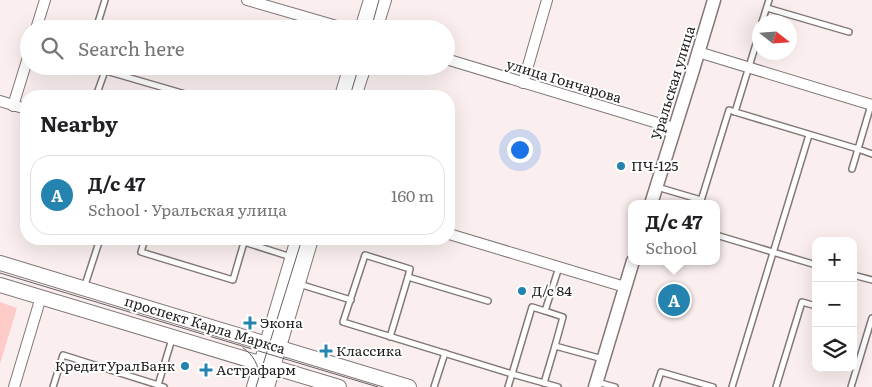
<!DOCTYPE html>
<html lang="en">
<head>
<meta charset="utf-8">
<style>
	:root { --surface:#fff; --page:#f2f2f2; --text:#202124; --muted:#757577; --line:#e0e0e0; --accent:#2484af }
	body { margin:0; font-family:Literata,serif; background:var(--page); color:var(--text) }
	.controls { position:absolute; right:15px; bottom:15px; display:grid; overflow:hidden; border-radius:10px; box-shadow:0 5px 20px #0002 }
	.controls button { width:45px; height:45px; display:grid; place-items:center; padding:0; border:0; border-bottom:1px solid var(--line); background:var(--surface); color:var(--text); font:25px sans-serif }
	.compass { position:absolute; left:752px; top:15px; width:45px; height:45px; border-radius:50%; background:var(--surface); box-shadow:0 5px 20px #0002; rotate:107deg }
	.you { position:absolute; left:519px; top:149px; width:18px; height:18px; margin:-12px; border:4px solid #fff; border-radius:50%; background:#1a73e8; box-shadow:0 0 0 8px #1a73e833 }
	.badge { display:grid; place-items:center; width:32px; height:32px; border-radius:50%; background:var(--accent); color:#fff; font-size:16px; font-weight:700 }
	.pin { position:absolute; translate:-50% -50%; border:2px solid #fff; box-shadow:0 1px 5px #0006 }
	.popup { position:absolute; left:628px; top:200px; width:92px; height:65px; box-sizing:border-box; display:grid; place-content:center; border-radius:10px; background:var(--surface); filter:drop-shadow(0 1px 4px #0005); font-size:16px; white-space:nowrap; color:var(--muted) }
	.popup b { font-size:19px; color:var(--text) }
	.popup::after { content:''; position:absolute; left:50%; top:100%; margin-left:-10px; border:10px solid transparent; border-top-color:var(--surface) }
	.list { margin:0; padding:0; list-style:none }
	h2 { display:flex; justify-content:space-between; align-items:center; height:65px; margin:0; padding:0 20px; font-size:21px }
	h2 small { font-size:16px; font-weight:400; color:var(--muted) }
	.list li { display:grid; grid-template-columns:32px 1fr auto; gap:15px; align-items:center; box-sizing:border-box; height:80px; margin:0 10px 10px; padding:0 10px; border:1px solid var(--line); border-radius:20px }
	.list b { display:block; font-size:19px; white-space:nowrap }
	.list p { margin:0; font-size:16px; white-space:nowrap; color:var(--muted) }
	.list em { font-size:16px; font-style:normal; color:var(--muted) }
	.icon { flex:none; width:28px; height:28px; fill:none; stroke:currentColor; stroke-width:2; stroke-linecap:round; stroke-linejoin:round }
	.map { position:relative; flex:none; width:872px; height:387px; overflow:hidden }
	.search { position:absolute; background:var(--surface); box-shadow:0 5px 20px #0002; left:20px; top:20px; width:435px; height:55px; display:flex; align-items:center; gap:12px; box-sizing:border-box; padding:0 18px; border-radius:28px; color:var(--muted); font-size:19px }
	.panel { position:absolute; background:var(--surface); box-shadow:0 5px 20px #0002; left:20px; top:90px; width:435px; height:155px; border-radius:20px }
	.map>svg:first-child { display:block }
</style>
</head>
<body>
<div class="map">
<svg width="872" height="387" viewBox="0 0 872 387">
	<rect width="100%" height="100%" fill="#faefee"/>
	<path fill="#feccc8" d="M 0,302 L 17,308 L 0,364 Z"/>
	<g fill="none" stroke-linecap="round" stroke-linejoin="round">
		<defs>
			<g id="service">
				<path d="M 767,8 L 849,32"/>
				<path d="M 762,22 L 769,0"/>
				<path d="M 96,29 L 105,0"/>
				<path d="M 89,66 L 192,96"/>
				<path d="M 96,96 L 105,71"/>
				<path d="M 735,112 L 858,149 L 871,105"/>
				<path d="M 852,169 L 858,149 L 872,154"/>
				<path d="M 657,187 L 701,200"/>
				<path d="M 700,204 L 729,110 L 735,112 L 760,31"/>
				<path d="M 716,235 L 816,265"/>
				<path d="M 145,239 L 141,252 L 233,280 L 245,239"/>
				<path d="M 244,242 L 291,257"/>
				<path d="M 559,267 L 545,311 L 563,317 L 555,346 L 603,359"/>
				<path d="M 853,275 L 872,280"/>
				<path d="M 299,284 L 351,300"/>
				<path d="M 84,288 L 100,239"/>
				<path d="M 488,301 L 408,277 L 410,269 L 365,255 L 343,322 L 512,374 L 508,387"/>
				<path d="M 545,311 L 532,307 L 512,374 L 544,383 L 555,346"/>
				<path d="M 390,337 L 408,277"/>
				<path d="M 597,382 L 615,387"/>
				<path d="M 544,383 L 558,387"/>
				<path d="M 53,387 L 63,355 L 158,385"/>
				<path d="M 164,387 L 158,385 L 172,339"/>
				<path d="M 434,387 L 445,353"/>
				<path d="M 656,387 L 661,372 L 713,387"/>
				<path d="M 732,387 L 809,135"/>
				<path d="M 776,387 L 802,302 L 816,306"/>
				<path d="M 851,387 L 872,318"/>
			</g>
			<g id="minor">
				<path d="M 247,0 L 347,29"/>
				<path d="M 36,29 L 45,0"/>
				<path d="M 698,52 L 872,105"/>
				<path d="M 446,59 L 674,128"/>
				<path d="M 523,83 L 547,0"/>
				<path d="M 0,101 L 26,109"/>
				<path d="M 13,106 L 29,54"/>
				<path d="M 449,234 L 625,287"/>
				<path d="M 14,387 L 41,297"/>
			</g>
			<g id="tertiary">
				<path d="M 651,204 L 693,70 L 714,0"/>
				<path d="M 595,387 L 633,261"/>
			</g>
			<g id="secondary">
				<path d="M 362,29 L 371,0"/>
				<path d="M 375,29 L 384,0"/>
				<path d="M 342,96 L 351,66"/>
				<path d="M 354,96 L 364,66"/>
				<path d="M 0,263 L 409,387"/>
				<path d="M 0,285 L 339,387"/>
				<path d="M 254,387 L 298,239"/>
				<path d="M 267,387 L 311,239"/>
			</g>
		</defs>
		<use href="#service" stroke="#817877" stroke-width="8"/>
		<use href="#minor" stroke="#817877" stroke-width="12"/>
		<use href="#tertiary" stroke="#817877" stroke-width="15"/>
		<use href="#secondary" stroke="#817877" stroke-width="16"/>
		<use href="#service" stroke="#fff" stroke-width="5"/>
		<use href="#minor" stroke="#fff" stroke-width="10"/>
		<use href="#tertiary" stroke="#fff" stroke-width="12"/>
		<use href="#secondary" stroke="#fff" stroke-width="14"/>
		<g stroke="#676161" stroke-width="1">
			<path d="M 371,29 L 379,0"/>
			<path d="M 350,96 L 359,66"/>
			<path d="M 0,273 L 378,387"/>
			<path d="M 243,348 C 254,355 258,365 260,377"/>
			<path d="M 256,387 L 302,239"/>
		</g>
	</g>
	<g fill="#2484af" stroke="#fff" stroke-width="2">
		<circle cx="621" cy="166" r="5"/>
		<circle cx="522" cy="291" r="5"/>
		<path d="M247.5 315.5h5v5h5v5h-5v5h-5v-5h-5v-5h5z"/>
		<path d="M323.5 343.5h5v5h5v5h-5v5h-5v-5h-5v-5h5z"/>
		<circle cx="185" cy="366" r="5"/>
		<path d="M203.5 362.5h5v5h5v5h-5v5h-5v-5h-5v-5h5z"/>
	</g>
	<g text-anchor="middle" stroke-width="4" stroke-linejoin="round" paint-order="stroke">
		<g font-size="14" fill="#242020" stroke="#fff">
			<text transform="translate(564 81) rotate(17)" y="5">улица Гончарова</text>
			<text transform="translate(673 83) rotate(-73)" y="5">Уральская улица</text>
			<text transform="translate(205 325) rotate(17)" y="5">проспект Карла Маркса</text>
		</g>
		<g font-size="14" fill="#242020" stroke="#fff" text-anchor="start">
			<text x="631" y="171">ПЧ-125</text>
			<text x="532" y="296">Д/с 84</text>
			<text x="260" y="328">Экона</text>
			<text x="336" y="356">Классика</text>
			<text x="175" y="371" text-anchor="end">КредитУралБанк</text>
			<text x="216" y="375">Астрафарм</text>
		</g>
	</g>
</svg>
<div class="controls">
<button>+</button>
<button>−</button>
<button><svg class="icon" aria-label="layers" viewBox="0 0 24 24"><path d="M12 4l9 5-9 5-9-5zM3 14l9 5 9-5"/></svg></button>
</div>
<svg class="compass" viewBox="-18 -18 36 36"><path d="M0-13l5 13h-10z" fill="#e53935"/><path d="M0 13l5-13h-10z" fill="#757577"/></svg>
<div class="you"></div>
<div class="pin badge" style="left:674px;top:300px">A</div>
<div class="popup"><b>Д/с 47</b>School</div>
<div class="search"><svg class="icon" aria-label="search" viewBox="0 0 24 24"><circle cx="10" cy="10" r="6"/><path d="M15 15l6 6"/></svg>Search here</div>
<section class="panel">
<h2>Nearby<small></small></h2>
<ul class="list">
<li><span class="badge">A</span><div><b>Д/с 47</b><p>School · Уральская улица</p></div><em>160 m</em></li>
</ul>
</section>
</div>
</body>
</html>
